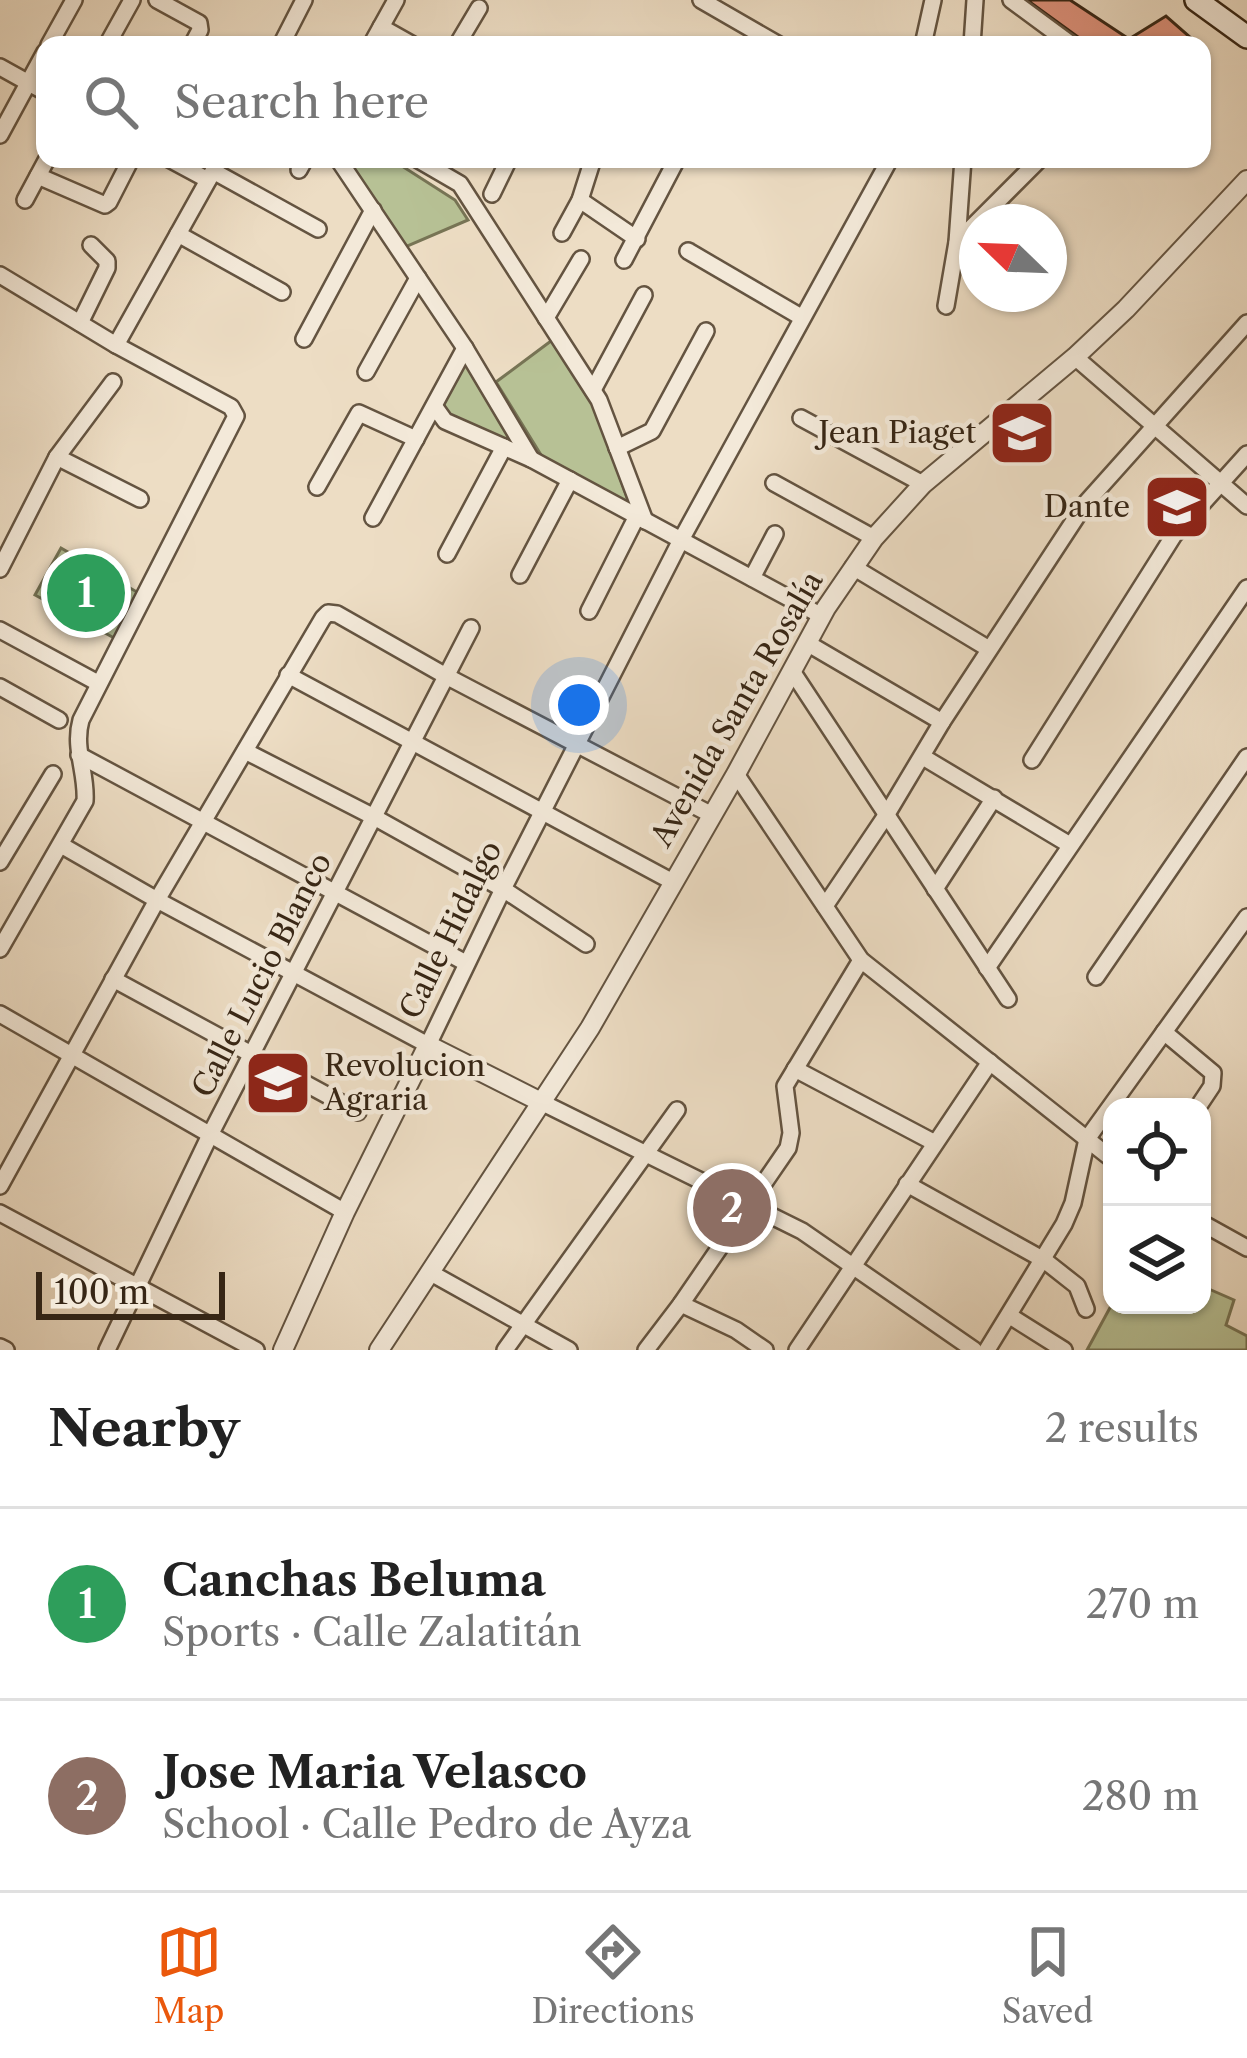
<!DOCTYPE html>
<html lang="en">
<head>
<meta charset="utf-8">
<style>
	:root { --surface:#fff; --page:#f6f6f6; --text:#222; --muted:#767676; --line:#e0e0e0; --accent:#ea580c }
	body { margin:0; font-family:"Libre Caslon Text",serif; background:var(--page); color:var(--text) }
	.controls { position:absolute; right:36px; bottom:36px; display:grid; overflow:hidden; border-radius:24px; box-shadow:0 3px 9px #0004 }
	.controls button { width:108px; height:108px; display:grid; place-items:center; padding:0; border:0; border-bottom:3px solid var(--line); background:var(--surface); color:var(--text); font:60px sans-serif }
	.compass { position:absolute; left:959px; top:204px; width:108px; height:108px; border-radius:50%; background:var(--surface); box-shadow:0 3px 9px #0004; rotate:293deg }
	.scale { position:absolute; left:36px; bottom:30px; width:189px; box-sizing:border-box; padding-left:12px; border:6px solid #372615; border-top:0; font-size:33px; line-height:42px; white-space:nowrap; color:#372615; -webkit-text-stroke:9px #f3e9d9; paint-order:stroke }
	.you { position:absolute; left:579px; top:705px; width:42px; height:42px; margin:-30px; border:9px solid #fff; border-radius:50%; background:#1a73e8; box-shadow:0 0 0 18px #1a73e833 }
	.badge { display:grid; place-items:center; width:78px; height:78px; border-radius:50%; background:var(--accent); color:#fff; font-size:39px; font-weight:700 }
	.pin { position:absolute; translate:-50% -50%; border:6px solid #fff; box-shadow:0 3px 12px #0006 }
	.list { margin:0; padding:0; list-style:none }
	h2 { display:flex; justify-content:space-between; align-items:center; height:156px; margin:0; padding:0 48px; font-size:51px }
	h2 small { font-size:39px; font-weight:400; color:var(--muted) }
	.list li { display:grid; grid-template-columns:78px 1fr auto; gap:36px; align-items:center; box-sizing:border-box; height:192px; padding:0 48px; border-top:3px solid var(--line) }
	.list b { display:block; font-size:45px; white-space:nowrap }
	.list p { margin:0; font-size:39px; white-space:nowrap; color:var(--muted) }
	.list em { font-size:39px; font-style:normal; color:var(--muted) }
	.icon { flex:none; width:66px; height:66px; fill:none; stroke:currentColor; stroke-width:2; stroke-linecap:round; stroke-linejoin:round }
	.map { position:relative; flex:none; width:1247px; height:1350px; overflow:hidden }
	.search { position:absolute; background:var(--surface); box-shadow:0 3px 9px #0004; left:36px; right:36px; top:36px; height:132px; display:flex; align-items:center; gap:30px; box-sizing:border-box; padding:0 42px; border-radius:24px; color:var(--muted); font-size:45px }
	.sheet { height:540px; background:var(--surface) }
	nav { display:flex; justify-content:space-around; align-items:center; box-sizing:border-box; height:168px; border-top:3px solid var(--line); background:var(--surface); font-size:33px; color:var(--muted) }
	nav a { display:grid; justify-items:center; gap:6px }
	nav .on { color:var(--accent) }
	.map>svg:first-child { display:block }
</style>
</head>
<body>
<div class="map">
<svg width="1247" height="1350" viewBox="0 0 1247 1350">
	<rect width="100%" height="100%" fill="#edddc4"/>
	<filter id="stains"><feTurbulence type="fractalNoise" baseFrequency=".00167" numOctaves="4"/><feColorMatrix values="0 0 0 0 .2 0 0 0 0 .09 0 0 0 0 .02 0 0 0 .5 -.17"/></filter>
	<radialGradient id="worn" r=".72"><stop offset=".6" stop-color="#630" stop-opacity="0"/><stop offset="1" stop-color="#630" stop-opacity=".3"/></radialGradient>
	<g fill="#b7c195" stroke="#777455" stroke-width="3">
		<path d="M 342,159 L 391,159 L 455,200 L 468,220 L 403,248 Z"/>
		<path d="M 555,338 L 592,398 L 630,506 L 546,463 L 496,382 Z"/>
		<path d="M 463,360 L 522,453 L 446,420 L 436,406 Z"/>
		<path d="M 61,548 L 137,592 L 116,639 L 35,595 Z"/>
		<path d="M 1202,1286 L 1234,1300 L 1226,1325 L 1247,1336 L 1247,1350 L 1087,1350 L 1112,1304 L 1202,1305 Z"/>
	</g>
	<path fill="#dd917b" stroke="#372615" stroke-width="3" d="M 1027,0 L 1070,0 L 1129,39 L 1166,16 L 1199,45 L 1089,45 Z"/>
	<g fill="none" stroke-linecap="round" stroke-linejoin="round">
		<defs>
			<g id="minor">
				<path d="M 157,0 L 199,23 L 200,30 L 192,45"/>
				<path d="M 701,0 L 779,45"/>
				<path d="M 1011,0 L 1072,45"/>
				<path d="M 381,27 L 413,45"/>
				<path d="M 49,45 L 74,0"/>
				<path d="M 107,45 L 132,0"/>
				<path d="M 281,45 L 304,0"/>
				<path d="M 371,45 L 396,0"/>
				<path d="M 457,45 L 479,8"/>
				<path d="M 923,45 L 933,0"/>
				<path d="M 972,45 L 975,0"/>
				<path d="M 0,67 L 45,92"/>
				<path d="M 0,135 L 45,52"/>
				<path d="M 169,159 L 208,180"/>
				<path d="M 338,159 L 465,348 L 531,459"/>
				<path d="M 417,159 L 460,184 L 599,400 L 645,521"/>
				<path d="M 299,170 L 305,159"/>
				<path d="M 213,171 L 318,229"/>
				<path d="M 38,176 L 105,205 L 109,202 L 131,159"/>
				<path d="M 492,194 L 509,159"/>
				<path d="M 25,200 L 47,159"/>
				<path d="M 580,200 L 637,239"/>
				<path d="M 562,233 L 580,200 L 593,159"/>
				<path d="M 178,234 L 282,292"/>
				<path d="M 957,242 L 1040,159"/>
				<path d="M 688,251 L 801,317"/>
				<path d="M 624,260 L 677,159"/>
				<path d="M 0,275 L 116,345 L 231,407 L 236,416 L 81,720 C 73,748 87,773 85,801 L 0,949"/>
				<path d="M 946,306 L 957,242 L 963,159"/>
				<path d="M 546,318 L 581,259"/>
				<path d="M 80,323 L 107,268 L 107,261 L 91,245"/>
				<path d="M 304,339 L 373,210"/>
				<path d="M 116,345 L 220,159"/>
				<path d="M 1075,357 L 1247,506"/>
				<path d="M 366,372 L 418,278"/>
				<path d="M 593,390 L 644,295"/>
				<path d="M 435,407 L 445,421 L 531,459 L 822,616"/>
				<path d="M 801,418 L 923,484"/>
				<path d="M 617,448 L 652,431 L 706,331"/>
				<path d="M 57,457 L 140,499"/>
				<path d="M 774,483 L 874,538"/>
				<path d="M 317,487 L 359,413 L 416,439"/>
				<path d="M 373,518 L 465,348"/>
				<path d="M 447,554 L 504,447"/>
				<path d="M 853,567 L 989,649"/>
				<path d="M 0,569 L 57,457 L 113,382"/>
				<path d="M 520,575 L 570,480"/>
				<path d="M 752,578 L 775,534"/>
				<path d="M 589,611 L 637,516"/>
				<path d="M 0,630 L 98,683"/>
				<path d="M 807,643 L 942,722"/>
				<path d="M 792,671 L 1008,999"/>
				<path d="M 288,675 L 673,882"/>
				<path d="M 0,687 L 59,720"/>
				<path d="M 245,751 L 374,817 L 503,889 L 586,944"/>
				<path d="M 79,755 L 466,963"/>
				<path d="M 923,757 L 1070,845"/>
				<path d="M 1032,760 L 1174,535 L 1247,454"/>
				<path d="M 736,774 L 861,960 L 1112,1159"/>
				<path d="M 61,845 L 157,900 L 428,1045 L 503,889 L 681,540 L 890,159"/>
				<path d="M 0,862 L 53,774"/>
				<path d="M 935,889 L 994,798"/>
				<path d="M 825,906 L 887,814 L 942,722 L 1085,504 L 1247,323"/>
				<path d="M 987,968 L 1247,588"/>
				<path d="M 1096,977 L 1247,757"/>
				<path d="M 113,979 L 358,1112"/>
				<path d="M 0,1014 L 345,1212"/>
				<path d="M 1164,1032 L 1213,1073 L 1212,1086 L 1198,1107"/>
				<path d="M 795,1069 L 935,1143"/>
				<path d="M 543,1103 L 802,1231 L 974,1350"/>
				<path d="M 907,1184 L 1044,1260 L 1077,1286 L 1086,1309"/>
				<path d="M 0,1186 L 157,900 L 323,618 L 328,613 L 337,614 L 446,676 L 712,815"/>
				<path d="M 0,1213 L 256,1350"/>
				<path d="M 1202,1223 L 1247,1248"/>
				<path d="M 431,1273 L 569,1350"/>
				<path d="M 681,1304 L 736,1330 L 765,1350"/>
				<path d="M 1010,1316 L 1064,1350"/>
				<path d="M 0,1347 L 6,1350"/>
				<path d="M 107,1350 L 210,1135 L 471,628"/>
				<path d="M 505,1350 L 677,1110"/>
				<path d="M 646,1350 L 681,1304 L 788,1148 L 791,1133 L 785,1086 L 861,960"/>
				<path d="M 797,1350 L 990,1062"/>
				<path d="M 987,1350 L 1064,1224 L 1073,1203 L 1087,1139 L 1247,917"/>
			</g>
			<g id="tertiary">
				<path d="M 283,1350 L 345,1212 L 428,1045 L 543,1103"/>
				<path d="M 379,1350 L 590,1028 L 736,774 L 826,608 L 874,538 L 923,484 L 1075,357 L 1126,309 L 1247,180"/>
			</g>
			<path id="secondary" d="M 1196,0 L 1247,37"/>
		</defs>
		<use href="#minor" stroke="#645441" stroke-width="20"/>
		<use href="#tertiary" stroke="#645441" stroke-width="22"/>
		<use href="#secondary" stroke="#372615" stroke-width="26"/>
		<use href="#minor" stroke="#f3e9d9" stroke-width="15"/>
		<use href="#tertiary" stroke="#f3e9d9" stroke-width="18"/>
		<use href="#secondary" stroke="#f3e9d9" stroke-width="21"/>
	</g>
	<defs>
		<symbol id="school-square" viewBox="-11 -11 22 22"><rect x="-9" y="-9" width="18" height="18" rx="4" fill="#8f2418" stroke="#f3e9d9"/><path d="M0-5L7-2L0 1L-7-2ZM-4 1L0 2.5L4 1V4Q0 6-4 4Z" fill="#fff"/></symbol>
	</defs>
	<g fill-rule="evenodd">
		<use href="#school-square" x="984" y="395" width="76" height="76"/>
		<use href="#school-square" x="1139" y="469" width="76" height="76"/>
		<use href="#school-square" x="240" y="1045" width="76" height="76"/>
	</g>
	<g text-anchor="middle" stroke-width="9" stroke-linejoin="round" paint-order="stroke">
		<g font-size="30" fill="#372615" stroke="#f3e9d9" text-anchor="end">
			<text x="976" y="443">Jean Piaget</text>
			<text x="1130" y="517">Dante</text>
			<text x="324" y="1076" text-anchor="start">Revolucion<tspan x="324" dy="34">Agraria</tspan></text>
		</g>
		<g font-size="30" fill="#372615" stroke="#f3e9d9">
			<text transform="translate(737 709) rotate(-60)" y="10">Avenida Santa Rosalía</text>
			<text transform="translate(451 930) rotate(-64)" y="10">Calle Hidalgo</text>
			<text transform="translate(262 975) rotate(-63)" y="10">Calle Lucio Blanco</text>
		</g>
	</g>
	<rect width="100%" height="100%" filter="url(#stains)"/>
	<rect width="100%" height="100%" fill="url(#worn)"/>
</svg>
<div class="controls">
<button><svg class="icon" aria-label="locate" viewBox="0 0 24 24"><circle cx="12" cy="12" r="6"/><path d="M12 2v4M12 18v4M2 12h4M18 12h4"/></svg></button>
<button><svg class="icon" aria-label="layers" viewBox="0 0 24 24"><path d="M12 4l9 5-9 5-9-5zM3 14l9 5 9-5"/></svg></button>
</div>
<svg class="compass" viewBox="-18 -18 36 36"><path d="M0-13l5 13h-10z" fill="#e53935"/><path d="M0 13l5-13h-10z" fill="#767676"/></svg>
<div class="scale">100 m</div>
<div class="you"></div>
<div class="pin badge" style="left:86px;top:593px;background:#2e9e5b">1</div>
<div class="pin badge" style="left:732px;top:1208px;background:#8d6e63">2</div>
<div class="search"><svg class="icon" aria-label="search" viewBox="0 0 24 24"><circle cx="10" cy="10" r="6"/><path d="M15 15l6 6"/></svg>Search here</div>
</div>
<section class="sheet">
<h2>Nearby<small>2 results</small></h2>
<ul class="list">
<li><span class="badge" style="background:#2e9e5b">1</span><div><b>Canchas Beluma</b><p>Sports · Calle Zalatitán</p></div><em>270 m</em></li>
<li><span class="badge" style="background:#8d6e63">2</span><div><b>Jose Maria Velasco</b><p>School · Calle Pedro de Ayza</p></div><em>280 m</em></li>
</ul>
</section>
<nav>
<a class="on"><svg class="icon" aria-label="map" viewBox="0 0 24 24"><path d="M3 6l6-2 6 2 6-2v14l-6 2-6-2-6 2zM9 4v14M15 6v14"/></svg>Map</a>
<a><svg class="icon" aria-label="directions" viewBox="0 0 24 24"><path d="M12 3l9 9-9 9-9-9zM9 14v-3h6M13 9l2 2-2 2"/></svg>Directions</a>
<a><svg class="icon" aria-label="saved" viewBox="0 0 24 24"><path d="M7 4h10v16l-5-4-5 4z"/></svg>Saved</a>
</nav>
</body>
</html>
